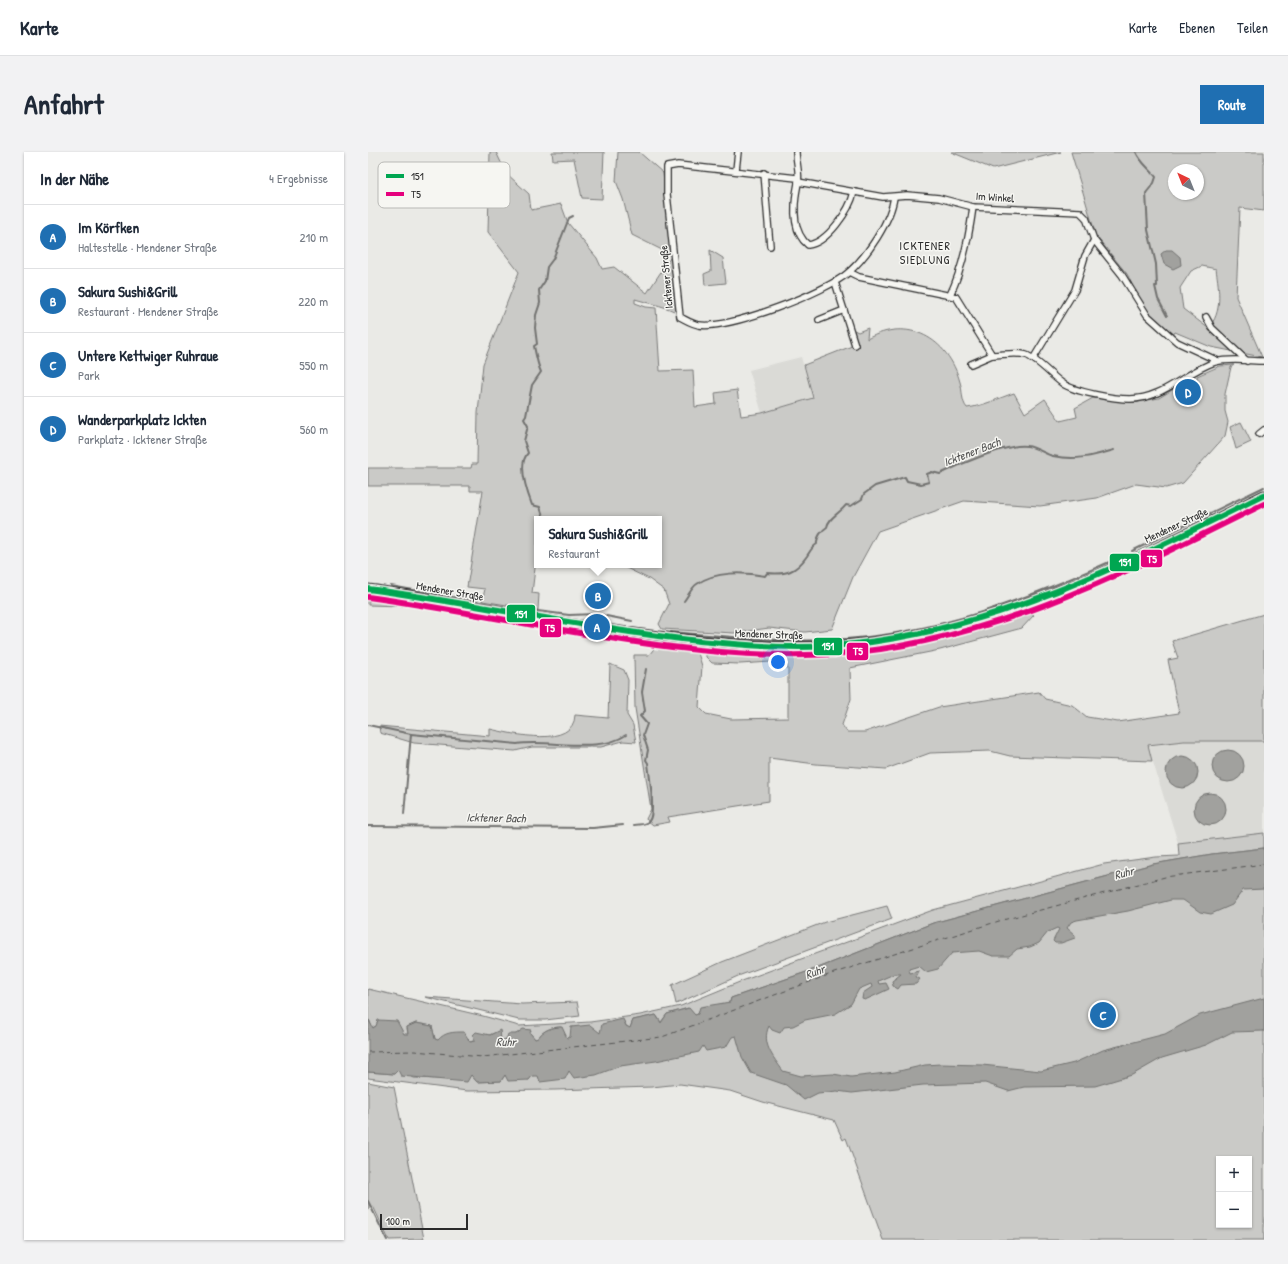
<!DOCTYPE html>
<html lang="de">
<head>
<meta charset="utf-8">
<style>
	:root { --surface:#fff; --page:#f2f2f3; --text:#1f2937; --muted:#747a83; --line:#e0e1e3; --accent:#1f6fb2 }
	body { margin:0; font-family:"Patrick Hand",sans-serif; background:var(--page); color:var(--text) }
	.controls { position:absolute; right:12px; bottom:12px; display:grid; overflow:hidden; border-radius:0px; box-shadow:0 1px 3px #0004 }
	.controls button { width:36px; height:36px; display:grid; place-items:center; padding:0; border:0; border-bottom:1px solid var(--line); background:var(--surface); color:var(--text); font:20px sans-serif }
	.compass { position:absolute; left:800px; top:12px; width:36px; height:36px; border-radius:50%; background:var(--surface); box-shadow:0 1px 3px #0004; rotate:317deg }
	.scale { position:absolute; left:12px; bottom:10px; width:88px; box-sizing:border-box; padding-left:4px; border:2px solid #2b2b2b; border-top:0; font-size:11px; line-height:14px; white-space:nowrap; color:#2b2b2b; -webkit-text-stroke:3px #f6f6f2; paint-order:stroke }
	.you { position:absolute; left:410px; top:510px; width:14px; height:14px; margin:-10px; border:3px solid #fff; border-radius:50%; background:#1a73e8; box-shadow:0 0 0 6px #1a73e833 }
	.badge { display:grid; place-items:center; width:26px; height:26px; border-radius:50%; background:var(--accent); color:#fff; font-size:13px; font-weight:700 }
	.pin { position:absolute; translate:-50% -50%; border:2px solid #fff; box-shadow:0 1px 4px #0006 }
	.popup { position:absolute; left:166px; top:364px; width:128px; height:52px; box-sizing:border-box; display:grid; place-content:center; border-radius:0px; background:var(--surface); filter:drop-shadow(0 1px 3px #0005); font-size:13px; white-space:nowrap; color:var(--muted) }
	.popup b { font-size:15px; color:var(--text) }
	.popup::after { content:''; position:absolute; left:50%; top:100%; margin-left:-8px; border:8px solid transparent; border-top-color:var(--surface) }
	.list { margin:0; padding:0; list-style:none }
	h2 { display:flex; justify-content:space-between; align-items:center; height:52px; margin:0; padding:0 16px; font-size:17px }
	h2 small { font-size:13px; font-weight:400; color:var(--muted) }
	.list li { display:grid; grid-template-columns:26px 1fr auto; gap:12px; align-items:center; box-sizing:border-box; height:64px; padding:0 16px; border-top:1px solid var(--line) }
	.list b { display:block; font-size:15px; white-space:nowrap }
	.list p { margin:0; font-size:13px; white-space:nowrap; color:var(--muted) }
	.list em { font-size:13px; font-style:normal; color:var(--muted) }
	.map { position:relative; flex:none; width:896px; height:1088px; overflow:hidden; border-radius:0px }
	header { display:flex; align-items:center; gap:24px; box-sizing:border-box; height:56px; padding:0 20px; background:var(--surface); border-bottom:1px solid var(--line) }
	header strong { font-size:19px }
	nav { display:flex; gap:22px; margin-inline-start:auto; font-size:14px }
	.intro { display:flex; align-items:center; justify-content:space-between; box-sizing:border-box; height:96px; padding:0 24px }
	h1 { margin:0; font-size:28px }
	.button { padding:10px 18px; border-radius:0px; background:var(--accent); color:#fff; font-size:14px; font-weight:700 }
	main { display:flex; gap:24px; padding:0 24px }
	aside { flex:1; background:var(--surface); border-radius:0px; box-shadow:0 1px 3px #0004 }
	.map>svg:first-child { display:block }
</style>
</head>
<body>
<header>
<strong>Karte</strong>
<nav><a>Karte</a><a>Ebenen</a><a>Teilen</a></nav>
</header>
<div class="intro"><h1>Anfahrt</h1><a class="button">Route</a></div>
<main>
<aside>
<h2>In der Nähe<small>4 Ergebnisse</small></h2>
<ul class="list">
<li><span class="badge">A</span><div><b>Im Körfken</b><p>Haltestelle · Mendener Straße</p></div><em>210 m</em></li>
<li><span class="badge">B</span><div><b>Sakura Sushi&amp;Grill</b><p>Restaurant · Mendener Straße</p></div><em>220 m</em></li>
<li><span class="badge">C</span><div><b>Untere Kettwiger Ruhraue</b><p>Park</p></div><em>550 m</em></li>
<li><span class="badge">D</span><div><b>Wanderparkplatz Ickten</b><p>Parkplatz · Icktener Straße</p></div><em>560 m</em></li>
</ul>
</aside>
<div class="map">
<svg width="896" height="1088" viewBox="0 0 896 1088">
	<rect width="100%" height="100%" fill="#eaeae6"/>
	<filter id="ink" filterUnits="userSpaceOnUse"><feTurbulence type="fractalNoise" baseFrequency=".025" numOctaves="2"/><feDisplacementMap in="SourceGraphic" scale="8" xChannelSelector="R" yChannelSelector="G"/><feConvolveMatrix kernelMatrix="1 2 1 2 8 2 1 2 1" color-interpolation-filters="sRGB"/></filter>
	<g filter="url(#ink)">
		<g fill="#dadad6">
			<path d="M 433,205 L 445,246 L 394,261 L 381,218 Z"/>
			<path d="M 816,589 L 896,589 L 896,681 L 810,691 L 780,594 Z"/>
		</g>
		<g fill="#cacac7" stroke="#7a7a79" fill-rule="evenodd">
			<path d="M 122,0 L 128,0 L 138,21 L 161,42 L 163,58 L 193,52 L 200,71 L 229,106 L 234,117 L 246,115 L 279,141 L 304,103 L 264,83 L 255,47 L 248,29 L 250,0 L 271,0 L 295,21 L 308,157 L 306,159 C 293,153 280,151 267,147 L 267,151 L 278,155 L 288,156 L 292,219 L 325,218 L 327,255 L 348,252 L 347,241 L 369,238 L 373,264 L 394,261 L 445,246 L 436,213 L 489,192 L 484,177 L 490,180 L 500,176 L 499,187 C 540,164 580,186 592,230 C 595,239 593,249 599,256 C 615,254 631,246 646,241 L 657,261 L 677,247 L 692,269 L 709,265 L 707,256 L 725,246 L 769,250 L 791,246 L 809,235 L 815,249 L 829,244 L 829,224 L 852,214 L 866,213 L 863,215 L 857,242 L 857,259 L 860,270 L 857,284 L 815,331 L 798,336 L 768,332 L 729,346 L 672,354 L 596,349 L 510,379 L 485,425 L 464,477 L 437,480 L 401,476 L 366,481 L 294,477 L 291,472 L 301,452 L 296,438 L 281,427 L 252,413 L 291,413 L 291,367 L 169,367 L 169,400 L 164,441 L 171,442 L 170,458 L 114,449 L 117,437 L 99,435 L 115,339 L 102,339 L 102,334 L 0,334 L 0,316 L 103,316 L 104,312 L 109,312 L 110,261 L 115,212 L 151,120 L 120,80 Z"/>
			<path d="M 184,0 L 236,0 L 234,47 L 214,46 L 206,7 L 185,8 Z"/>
			<path d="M 583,0 L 693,0 L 625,17 Z"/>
			<path d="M 703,0 L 896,0 L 896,59 L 872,56 L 868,145 L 894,205 L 843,195 L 807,180 L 805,183 L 782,163 L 771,147 L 759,122 L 728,84 ZM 806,18 L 830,18 L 830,42 L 806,42 ZM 834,114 L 848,117 C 851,137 855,161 840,176 L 815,157 L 812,136 L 823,119 Z"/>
			<path d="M 342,98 L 355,106 L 358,131 L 337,133 L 336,122 L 343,119 Z"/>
			<path d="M 873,270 L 883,290 L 868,297 L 862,275 Z"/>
			<path d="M 0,447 L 22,449 L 35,454 L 0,453 Z"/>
			<path d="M 663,461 L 666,463 L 654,476 L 572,498 L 482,516 L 483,547 L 474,573 L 479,580 L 497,580 L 571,555 L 671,540 L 677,547 L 704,553 L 719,565 L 750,570 L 811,561 L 800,508 L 810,506 L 804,489 L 896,462 L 896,589 L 816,589 L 780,593 L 784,609 L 642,604 L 622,599 L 562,601 L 518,617 L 448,612 L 401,606 L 401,649 L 300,665 L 302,670 L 285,673 L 278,667 L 283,657 L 267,556 L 266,503 L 281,503 L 289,493 L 329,498 L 334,514 L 331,555 L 338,562 L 363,567 L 420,566 L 420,517 L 418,509 L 372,512 L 344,511 L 338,505 L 338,499 C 383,502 428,506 473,503 C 538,498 601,481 663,461 Z"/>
			<path d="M 242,512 L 256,518 L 260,528 L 259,563 L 265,573 L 268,590 L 255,589 L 233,595 L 164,595 L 147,599 L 46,591 L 12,581 L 11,574 L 122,584 L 122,577 C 144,582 206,597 207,563 L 240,566 Z"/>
			<path d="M 896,681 L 896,696 L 844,702 L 785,712 L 565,771 L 450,816 L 363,846 L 362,850 L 331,858 L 330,862 L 327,863 L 320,856 L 299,862 L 293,870 L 288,863 L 265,868 L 262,876 L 258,874 L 257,870 L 234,878 L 233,881 L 229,880 L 199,886 L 193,875 C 184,875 175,878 170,886 L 167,887 L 162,881 L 148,882 L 133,889 L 132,879 L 102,890 L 70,888 L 67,887 L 64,874 L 48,871 L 39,875 L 40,883 L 8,874 L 4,876 L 2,869 L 0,867 L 0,837 L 115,864 L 151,874 L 222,870 L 272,863 L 313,854 L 374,829 L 565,758 L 736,712 L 788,705 L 811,704 L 810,691 Z"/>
			<path d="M 896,726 L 896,1088 L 515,1088 L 478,986 L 475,988 L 466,968 L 395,950 L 362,939 L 312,932 L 284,935 L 187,938 L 99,939 L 0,926 L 0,920 L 26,922 L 30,917 L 46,926 L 71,927 L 103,923 L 109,930 L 133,929 L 137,923 L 161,928 L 164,924 L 201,919 L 601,786 ZM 851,1007 L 881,1007 L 881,1073 L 851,1073 Z"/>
			<path d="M 519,754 L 524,767 L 370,824 L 308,852 L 304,833 L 354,810 L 457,770 Z"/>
			<path d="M 57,845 L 154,852 L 209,850 L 212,864 L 177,868 L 151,868 Z"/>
			<path d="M 0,930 L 26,935 L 56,1087 L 21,1088 L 5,1054 L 0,1057 Z"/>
		</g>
		<g fill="#a1a19e" stroke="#727270">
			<path d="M 798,98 L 804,98 L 812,105 L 813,113 L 805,117 L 796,112 L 793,102 Z"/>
			<circle cx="860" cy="614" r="16"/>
			<circle cx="814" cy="620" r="16"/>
			<circle cx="842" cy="657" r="16"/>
			<path d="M 896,696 L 896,737 L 875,738 L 864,753 L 843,762 L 832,760 L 815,748 L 803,748 L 760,759 L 709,768 L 703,770 L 699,776 L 707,783 L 707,786 L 693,791 L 687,791 L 685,789 L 691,777 L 689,776 L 680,780 L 671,791 L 662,795 L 649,797 L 641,804 L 625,804 L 611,799 L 584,801 L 570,817 L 558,820 L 551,814 L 541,817 L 542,821 L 551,819 L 548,825 L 552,827 L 548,832 L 533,833 L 530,837 L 525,834 L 524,829 L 533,822 L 526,822 L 510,829 L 511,832 L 518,831 L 521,837 L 497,848 L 494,847 L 495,841 L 504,835 L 503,832 L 491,837 L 483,852 L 467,862 L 437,868 L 425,874 L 416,875 L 412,881 L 404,878 L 401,874 C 393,891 405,905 415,919 L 433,924 L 465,922 L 483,925 L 527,920 L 557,913 L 572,912 L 614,913 L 673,919 L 706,911 L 735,898 L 797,882 L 832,863 L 896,846 L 896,879 L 864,880 L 838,893 L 794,906 L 764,923 L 727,934 L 656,935 L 640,939 L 617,931 L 555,933 L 484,941 L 469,939 L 450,941 L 436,948 L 418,933 L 383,921 L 374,905 L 368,884 L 364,885 L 358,895 L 338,899 L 335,894 L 331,900 L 288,909 L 252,914 L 228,923 L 206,926 L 201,919 L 197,927 L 172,930 L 170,924 L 164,924 L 161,928 L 140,929 L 137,923 L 133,929 L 109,930 L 103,923 L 99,930 L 33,924 L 30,918 L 26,922 L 0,920 L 0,867 L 5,876 L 8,874 L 10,868 L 29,869 L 36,882 L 40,882 L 39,875 L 48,871 L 64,874 L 67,887 L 70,888 C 77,880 85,880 96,880 L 102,890 L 107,889 L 105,883 L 108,880 L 122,883 L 132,878 L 133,889 L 138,888 L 140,882 L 148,882 L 155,877 L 163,878 L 162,881 L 167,887 L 170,886 C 175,878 184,875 194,875 L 199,886 L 202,885 L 203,875 L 222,873 L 232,881 L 234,872 L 255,867 L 258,874 L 262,876 L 265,868 L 288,863 L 293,871 L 299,862 L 321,856 L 327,863 L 330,862 L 332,855 L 362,850 L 363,846 L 450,816 L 565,771 L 785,712 L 844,702 Z"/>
		</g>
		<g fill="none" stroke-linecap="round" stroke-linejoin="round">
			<g stroke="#727270" stroke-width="2">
				<path d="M 768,0 C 773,11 780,15 788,25 L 786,31 L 778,41 L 780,78 L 788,112 L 789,134 L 787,134 L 790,147 L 799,164"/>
				<path d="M 176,367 L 172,355 L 164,353 C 159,340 149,312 160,301 L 156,289 L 160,274 L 156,267 L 158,264 L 164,233 L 173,220 C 171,216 167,199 166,194 L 169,192 L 167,176 L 168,163 L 172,151 L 171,138 L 177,129 L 179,115 L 185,107 L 201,66 L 205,64"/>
				<path d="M 764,399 L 896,335"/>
				<path d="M 23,434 L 146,456 L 201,463 L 228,462 L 264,469"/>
				<path d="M 316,449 C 320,444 324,435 329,432 C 347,419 376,420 397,424 L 399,421 C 418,423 428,420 439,404 C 442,399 444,395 449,392 C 448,386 454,378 459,375 C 460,366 472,361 478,353 L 483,354 L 494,347 L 496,342 L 507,334 L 537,325 L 539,329 L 553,332 L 561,330 L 559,322 L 564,320 L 572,322 C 590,313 640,291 659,294 C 668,295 677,302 685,304 C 707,309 725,304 746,298"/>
				<path d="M 303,480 C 355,484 407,490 460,488 C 565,485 662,446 757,403"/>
				<path d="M 0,573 L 43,582"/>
				<path d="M 36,662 L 43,582 L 149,592 C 182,587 230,602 258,583"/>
				<path d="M 266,673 C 271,672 278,673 281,669 C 288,661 281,622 280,611 L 278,608 L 280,598 L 275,583 L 279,572 L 272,564 L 277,559 L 274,540 L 278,517"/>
				<path d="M 0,674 L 225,676 L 255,673"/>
				<path d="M 0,1049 L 19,1088"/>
			</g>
			<path stroke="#545453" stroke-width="1" stroke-dasharray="5 4" stroke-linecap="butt" d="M 0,900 L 46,899 L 115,905 L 294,885 L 463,822 L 631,769 L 797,725 L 896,712"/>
			<defs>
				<g id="street">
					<path d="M 428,0 C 428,9 432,22 430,31 C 426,50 423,79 440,93 C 459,91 482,58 486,40"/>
					<path d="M 368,18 L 370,0"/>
					<path d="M 396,21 L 402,94"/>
					<path d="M 429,26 L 310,13 L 299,15 L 299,42 L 312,165 C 318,168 324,172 331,173 C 360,178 459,140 481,120 C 499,104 523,69 526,45"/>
					<path d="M 430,30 L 515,45 L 539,43 L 571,46 L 605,55 L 712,60 L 718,66 L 726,88 L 754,123 L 779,163 L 809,190 L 850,209"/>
					<path d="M 481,120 L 491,125 L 588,145 L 624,203 C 635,203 648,200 658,203 C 668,206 684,224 694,231 C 706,240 746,247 762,247 C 795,247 817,220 847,210 C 861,206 881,209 896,209"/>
					<path d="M 467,130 L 487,193"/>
					<path d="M 582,143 C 595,116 601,85 605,55"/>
					<path d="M 838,165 L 844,176 L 879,209"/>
					<path d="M 451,168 L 476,158"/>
					<path d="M 665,207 L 707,138 L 717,104 L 726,88"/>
					<path d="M 603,212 L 624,203"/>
					<path d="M 891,282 L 896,278"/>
				</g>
				<path id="secondary" d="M 0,437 C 48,443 95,453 143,461 C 207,473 272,483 337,489 C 386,494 437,497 486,492 C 632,478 767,407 896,343"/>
			</defs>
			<use href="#street" stroke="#2b2b2b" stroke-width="8"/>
			<use href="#secondary" stroke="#2b2b2b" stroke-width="11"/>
			<use href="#street" stroke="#f6f6f2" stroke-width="5.5"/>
			<use href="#secondary" stroke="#f6f6f2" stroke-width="8"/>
			<defs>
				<path id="bus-1" d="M 0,437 C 111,452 220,477 332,489 C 383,494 435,498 486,492 C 633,476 765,408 896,343"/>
				<path id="bus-2" d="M 0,445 C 154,466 311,511 467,502 C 621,492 761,419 896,352"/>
			</defs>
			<use href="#bus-1" stroke="#f6f6f2" stroke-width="9"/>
			<use href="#bus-2" stroke="#f6f6f2" stroke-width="9"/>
			<use href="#bus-1" stroke="#00a651" stroke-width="6"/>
			<use href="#bus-2" stroke="#e5007d" stroke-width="6"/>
		</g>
	</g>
	<g text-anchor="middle" stroke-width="3" stroke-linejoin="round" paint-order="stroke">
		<g font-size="11" fill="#2b2b2b" stroke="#f6f6f2">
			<text transform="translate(627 45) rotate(4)" y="4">Im Winkel</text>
			<text transform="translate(298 125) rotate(-95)" y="4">Icktener Straße</text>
			<text transform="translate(808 373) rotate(-25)" y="4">Mendener Straße</text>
			<text transform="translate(82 439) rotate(10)" y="4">Mendener Straße</text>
			<text transform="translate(401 482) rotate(2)" y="4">Mendener Straße</text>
		</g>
		<g font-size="12" letter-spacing="1" fill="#2b2b2b" stroke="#f6f6f2">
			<text x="557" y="98">ICKTENER<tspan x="557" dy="14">SIEDLUNG</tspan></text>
		</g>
		<g font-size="12" font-style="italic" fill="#545453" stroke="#f6f6f2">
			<text transform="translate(604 300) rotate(-21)" y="4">Icktener Bach</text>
			<text transform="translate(128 666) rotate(1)" y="4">Icktener Bach</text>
			<text transform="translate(756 721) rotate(-15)" y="4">Ruhr</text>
			<text transform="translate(447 820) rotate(-21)" y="4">Ruhr</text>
			<text transform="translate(138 890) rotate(1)" y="4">Ruhr</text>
		</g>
	</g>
	<rect x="10" y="10" width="132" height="46" rx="6" fill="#f6f6f2" stroke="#b9b9b6" stroke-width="1"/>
	<rect x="18" y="22" width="18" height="4" fill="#00a651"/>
	<rect x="18" y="40" width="18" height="4" fill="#e5007d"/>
	<g font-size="11" fill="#2b2b2b">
		<text x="43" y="28">151</text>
		<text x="43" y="46">T5</text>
	</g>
	<g stroke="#f6f6f2" stroke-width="1.5">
		<rect x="772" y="397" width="23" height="19" rx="4" fill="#e5007d"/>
		<rect x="741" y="401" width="31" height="19" rx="4" fill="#00a651"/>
		<rect x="138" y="452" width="30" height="19" rx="4" fill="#00a651"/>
		<rect x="171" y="466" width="23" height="20" rx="4" fill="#e5007d"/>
		<rect x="445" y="485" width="30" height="19" rx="4" fill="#00a651"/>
		<rect x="478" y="490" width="23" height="19" rx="4" fill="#e5007d"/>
	</g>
	<g font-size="11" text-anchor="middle" font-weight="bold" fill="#fff">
		<text x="784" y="411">T5</text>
		<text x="757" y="414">151</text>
		<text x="153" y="466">151</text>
		<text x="182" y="480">T5</text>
		<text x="460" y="498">151</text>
		<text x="490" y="503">T5</text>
	</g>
</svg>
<div class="controls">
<button>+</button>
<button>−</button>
</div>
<svg class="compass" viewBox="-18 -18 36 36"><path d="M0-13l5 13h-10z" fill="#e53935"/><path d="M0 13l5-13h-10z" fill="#747a83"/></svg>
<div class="scale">100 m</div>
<div class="you"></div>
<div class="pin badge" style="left:229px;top:475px">A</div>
<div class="pin badge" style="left:230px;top:444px">B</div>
<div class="popup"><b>Sakura Sushi&amp;Grill</b>Restaurant</div>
<div class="pin badge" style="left:735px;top:863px">C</div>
<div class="pin badge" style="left:820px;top:240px">D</div>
</div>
</main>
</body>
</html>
